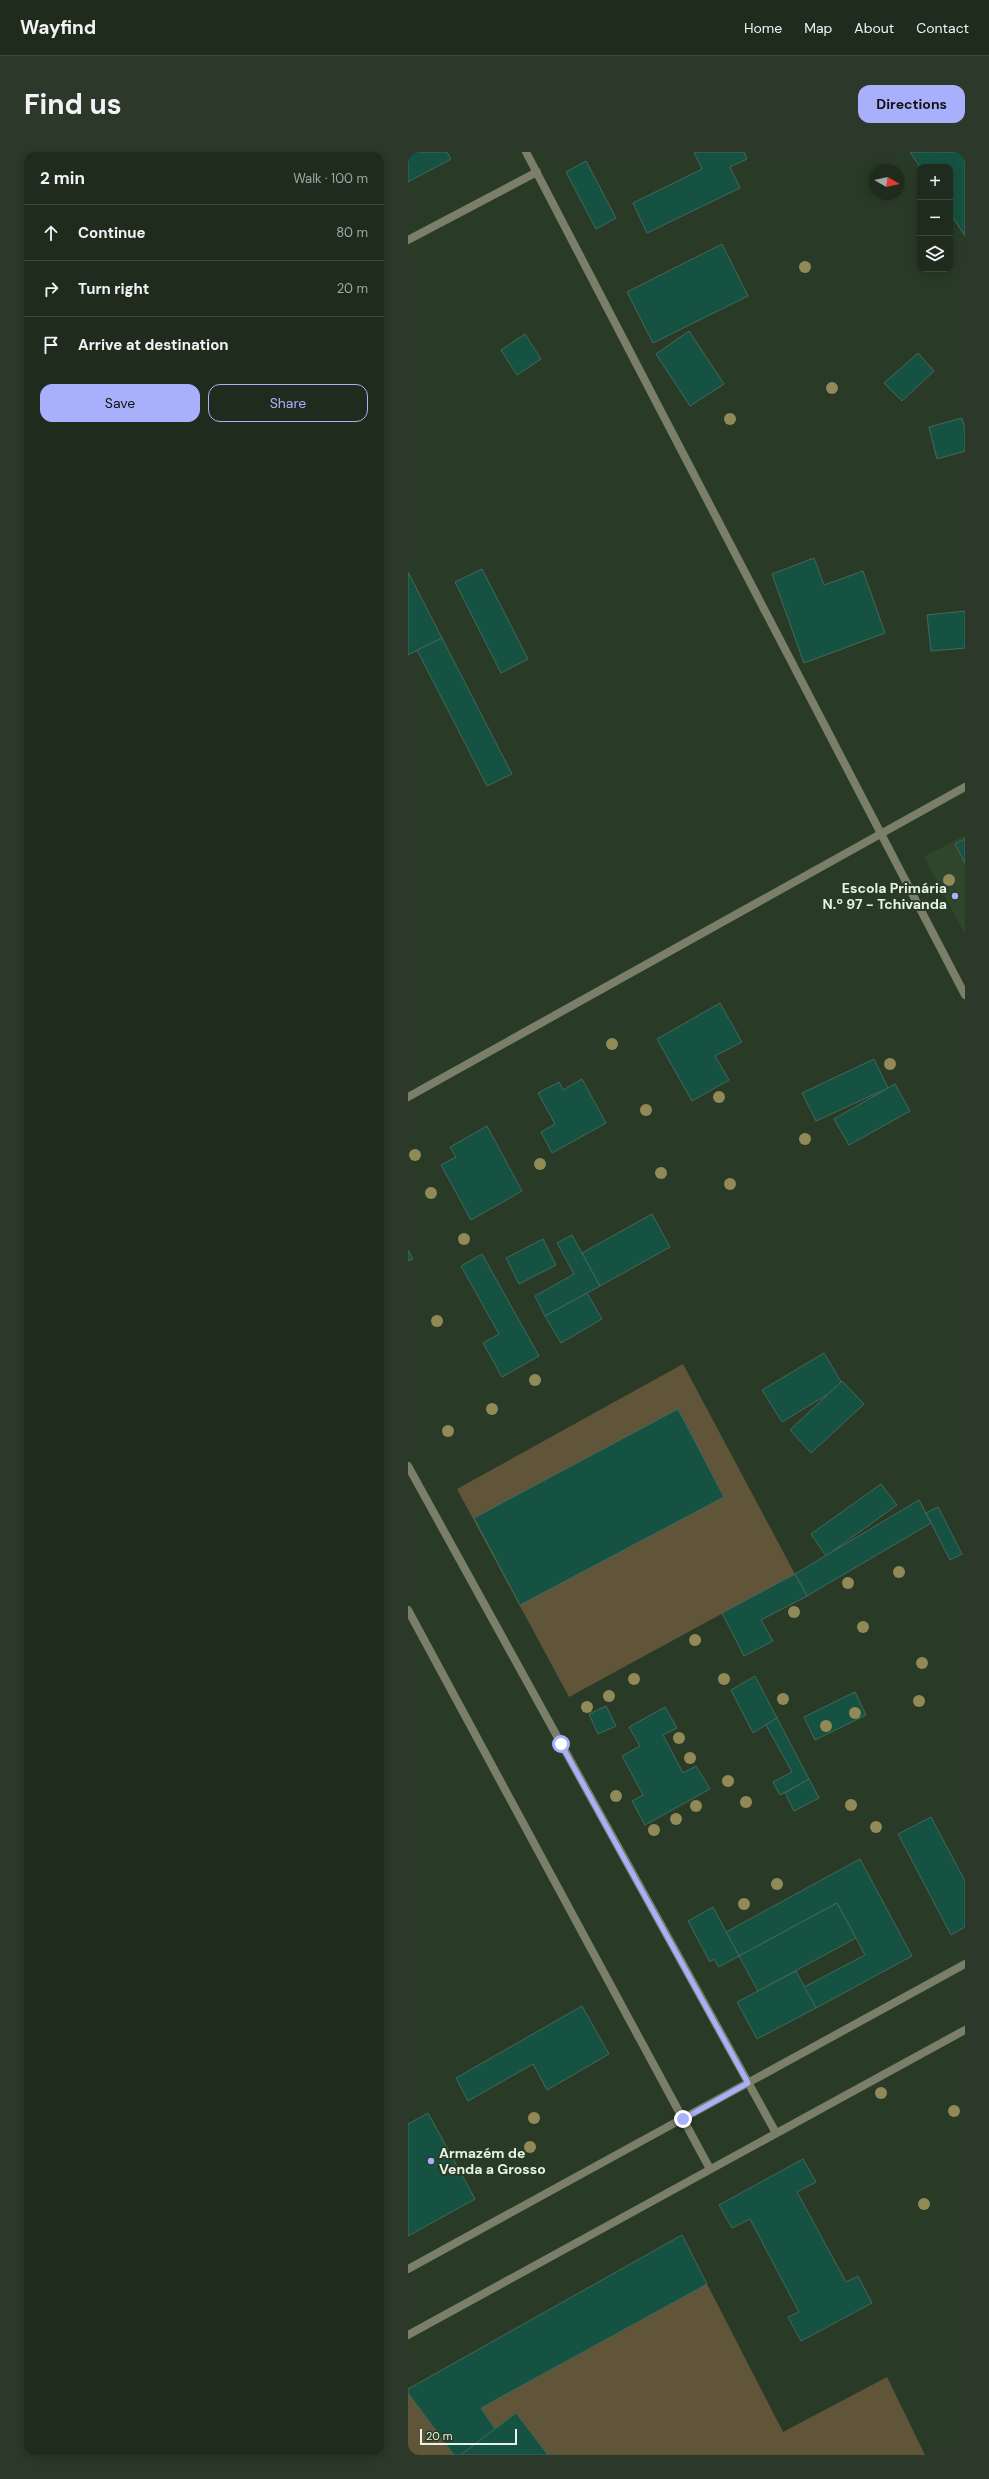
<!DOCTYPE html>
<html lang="en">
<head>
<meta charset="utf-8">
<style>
	:root { --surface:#1f2c1d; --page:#2c382a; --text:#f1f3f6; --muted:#a1a7a4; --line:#3c483b; --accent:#a8b0fc }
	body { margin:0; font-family:"DM Sans",sans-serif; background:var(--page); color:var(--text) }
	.controls { position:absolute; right:12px; top:12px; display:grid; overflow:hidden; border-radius:8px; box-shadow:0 2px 10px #0003 }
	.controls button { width:36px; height:36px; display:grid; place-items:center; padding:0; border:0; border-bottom:1px solid var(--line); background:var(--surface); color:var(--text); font:20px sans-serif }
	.compass { position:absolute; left:461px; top:12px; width:36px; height:36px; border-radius:50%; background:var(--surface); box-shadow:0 2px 10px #0003; rotate:99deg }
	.scale { position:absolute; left:12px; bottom:10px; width:97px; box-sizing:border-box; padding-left:4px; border:2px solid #e7f3e6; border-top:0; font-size:11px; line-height:14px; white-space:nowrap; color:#e7f3e6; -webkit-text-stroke:3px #293b27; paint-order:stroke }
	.stop { position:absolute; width:12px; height:12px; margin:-9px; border:3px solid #a8b0fc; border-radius:50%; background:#fff }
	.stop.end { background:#a8b0fc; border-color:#fff; box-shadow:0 1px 4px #0008 }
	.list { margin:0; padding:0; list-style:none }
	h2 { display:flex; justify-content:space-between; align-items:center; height:52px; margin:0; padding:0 16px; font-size:17px }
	h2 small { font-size:13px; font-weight:400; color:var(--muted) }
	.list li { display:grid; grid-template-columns:26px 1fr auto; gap:12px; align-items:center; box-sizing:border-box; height:56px; padding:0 16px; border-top:1px solid var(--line) }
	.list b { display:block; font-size:15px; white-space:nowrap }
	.list em { font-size:13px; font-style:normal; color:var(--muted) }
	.actions { display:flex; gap:8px; padding:12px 16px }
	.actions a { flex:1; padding:9px 0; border:1px solid var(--accent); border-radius:12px; text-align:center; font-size:14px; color:var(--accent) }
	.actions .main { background:var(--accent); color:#111 }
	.icon { flex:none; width:22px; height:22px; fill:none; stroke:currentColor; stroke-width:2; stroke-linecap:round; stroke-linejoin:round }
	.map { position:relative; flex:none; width:557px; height:2303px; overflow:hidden; border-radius:12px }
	header { display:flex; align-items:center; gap:24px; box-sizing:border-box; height:56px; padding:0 20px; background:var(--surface); border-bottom:1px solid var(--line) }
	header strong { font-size:19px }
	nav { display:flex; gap:22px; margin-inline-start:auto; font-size:14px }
	.intro { display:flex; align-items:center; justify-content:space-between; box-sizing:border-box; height:96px; padding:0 24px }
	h1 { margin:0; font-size:28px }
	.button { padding:10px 18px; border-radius:12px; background:var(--accent); color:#111; font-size:14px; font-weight:700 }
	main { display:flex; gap:24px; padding:0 24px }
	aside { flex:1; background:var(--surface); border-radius:12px; box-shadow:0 2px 10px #0003 }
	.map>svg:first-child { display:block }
</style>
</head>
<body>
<header>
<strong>Wayfind</strong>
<nav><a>Home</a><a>Map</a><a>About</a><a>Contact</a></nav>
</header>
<div class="intro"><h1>Find us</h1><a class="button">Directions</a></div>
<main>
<aside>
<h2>2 min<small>Walk · 100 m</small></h2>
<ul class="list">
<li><svg class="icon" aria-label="ahead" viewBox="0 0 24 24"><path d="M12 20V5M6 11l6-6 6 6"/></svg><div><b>Continue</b></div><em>80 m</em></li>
<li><svg class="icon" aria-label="right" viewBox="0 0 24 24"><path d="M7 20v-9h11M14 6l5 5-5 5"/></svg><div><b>Turn right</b></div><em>20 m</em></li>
<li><svg class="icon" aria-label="arrive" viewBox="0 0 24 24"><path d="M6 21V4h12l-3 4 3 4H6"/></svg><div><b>Arrive at destination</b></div></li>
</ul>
<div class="actions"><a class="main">Save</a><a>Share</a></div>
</aside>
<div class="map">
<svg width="557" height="2303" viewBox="0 0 557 2303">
	<rect width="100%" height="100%" fill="#293b27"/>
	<path fill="#2f462d" d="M 557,683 L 557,782 L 516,705 Z"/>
	<g fill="#605439">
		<path d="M 275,1212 L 387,1422 L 161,1545 L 49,1337 Z"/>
		<path d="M 299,2132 L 375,2280 L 479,2225 L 517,2303 L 140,2303 L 108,2261 L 87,2277 L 73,2256 Z"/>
		<path d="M 0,2241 L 46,2303 L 0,2303 Z"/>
	</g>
	<g fill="#165241" stroke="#46675b">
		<path d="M 0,0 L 39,0 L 43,7 L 0,30 Z"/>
		<path d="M 286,0 L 336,0 L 339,7 L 322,15 L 332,36 L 239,81 L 225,51 L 294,17 Z"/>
		<path d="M 502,0 L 554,0 L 557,5 L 557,84 L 542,61 L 542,15 L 512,15 Z"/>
		<path d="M 178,9 L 208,66 L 188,77 L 158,20 Z"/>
		<path d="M 314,92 L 340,144 L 245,191 L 219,140 Z"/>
		<path d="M 281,179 L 316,232 L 282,254 L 248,202 Z"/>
		<path d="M 117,182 L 133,207 L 109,223 L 93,198 Z"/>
		<path d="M 510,201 L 526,219 L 494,249 L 476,231 Z"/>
		<path d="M 554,266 L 557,277 L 557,299 L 529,307 L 521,275 Z"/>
		<path d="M 406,406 L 416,433 L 455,419 L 477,481 L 396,511 L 364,422 Z"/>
		<path d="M 74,417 L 120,507 L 93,521 L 47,430 Z"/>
		<path d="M 0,420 L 34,486 L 0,503 Z"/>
		<path d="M 557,459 L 557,496 L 523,499 L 519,463 Z"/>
		<path d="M 34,486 L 104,622 L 79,634 L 9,498 Z"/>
		<path d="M 557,687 L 557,711 L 547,692 Z"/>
		<path d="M 312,851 L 334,890 L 307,904 L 321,928 L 284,949 L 249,887 Z"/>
		<path d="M 466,907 L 480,936 L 408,969 L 394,941 Z"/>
		<path d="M 174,927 L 198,971 L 144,1001 L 133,980 L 147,972 L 130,941 L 151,930 L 155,938 Z"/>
		<path d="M 487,932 L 502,959 L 441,993 L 426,967 Z"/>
		<path d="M 79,974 L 114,1039 L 63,1068 L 33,1013 L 48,1005 L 42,995 Z"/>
		<path d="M 244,1062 L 262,1095 L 192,1134 L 174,1101 Z"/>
		<path d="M 164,1083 L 192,1134 L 137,1164 L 127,1144 L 166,1122 L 149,1091 Z"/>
		<path d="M 135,1087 L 148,1113 L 111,1132 L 98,1106 Z"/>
		<path d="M 0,1098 L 5,1107 L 0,1109 Z"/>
		<path d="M 74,1102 L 131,1204 L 94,1225 L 75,1191 L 91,1182 L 53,1114 Z"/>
		<path d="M 179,1141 L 194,1167 L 153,1191 L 137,1164 Z"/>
		<path d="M 416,1201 L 435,1233 L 374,1270 L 354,1238 Z"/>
		<path d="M 434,1229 L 456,1252 L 403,1301 L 382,1278 Z"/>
		<path d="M 270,1257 L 316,1345 L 112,1453 L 66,1366 Z"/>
		<path d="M 473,1332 L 489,1353 L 418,1404 L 403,1382 Z"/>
		<path d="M 511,1348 L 523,1371 L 399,1444 L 387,1422 Z"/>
		<path d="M 530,1355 L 554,1402 L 542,1408 L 518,1361 Z"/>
		<path d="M 387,1422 L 399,1444 L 353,1468 L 365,1489 L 336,1504 L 314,1461 Z"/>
		<path d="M 347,1524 L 369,1566 L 345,1581 L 323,1538 Z"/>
		<path d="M 447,1540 L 458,1563 L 407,1588 L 396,1565 Z"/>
		<path d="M 198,1554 L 208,1574 L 190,1582 L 181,1562 Z"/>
		<path d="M 257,1555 L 269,1576 L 255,1583 L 275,1621 L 288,1614 L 302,1637 L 237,1673 L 224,1649 L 235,1643 L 214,1604 L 232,1594 L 221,1575 Z"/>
		<path d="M 369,1566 L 401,1627 L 372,1643 L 365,1630 L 384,1620 L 358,1573 Z"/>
		<path d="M 401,1627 L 411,1646 L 386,1659 L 377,1641 Z"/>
		<path d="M 523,1665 L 557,1729 L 557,1775 L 543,1783 L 490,1682 Z"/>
		<path d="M 452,1707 L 504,1804 L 408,1856 L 396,1835 L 457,1803 L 429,1751 L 331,1804 L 318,1780 Z"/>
		<path d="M 429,1751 L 448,1786 L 350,1839 L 331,1804 Z"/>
		<path d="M 305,1755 L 331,1804 L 311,1815 L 306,1807 L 302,1810 L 280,1769 Z"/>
		<path d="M 388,1819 L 408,1856 L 349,1887 L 329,1850 Z"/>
		<path d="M 174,1854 L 201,1902 L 139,1938 L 125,1912 L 60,1949 L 48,1926 Z"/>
		<path d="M 20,1961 L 67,2047 L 0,2084 L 0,1972 Z"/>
		<path d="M 395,2007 L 408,2030 L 389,2040 L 438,2130 L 450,2124 L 464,2151 L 393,2189 L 380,2165 L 391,2160 L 342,2067 L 324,2076 L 311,2053 Z"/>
		<path d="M 274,2083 L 299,2132 L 73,2256 L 87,2277 L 53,2303 L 46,2303 L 0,2241 L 0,2237 Z"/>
		<path d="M 108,2261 L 140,2303 L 55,2303 L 54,2302 Z"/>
	</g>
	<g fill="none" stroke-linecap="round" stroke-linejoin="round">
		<g stroke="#7b7f6a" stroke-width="8">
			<path d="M 118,0 L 557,843"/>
			<path d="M 0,88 L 129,20"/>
			<path d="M 0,945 L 557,635"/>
			<path d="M 0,1314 L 368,1981"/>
			<path d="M 0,1458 L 302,2017"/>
			<path d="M 0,2117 L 557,1812"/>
			<path d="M 0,2183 L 557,1878"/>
		</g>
	</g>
	<g fill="#918957">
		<circle cx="397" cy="115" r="6"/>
		<circle cx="424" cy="236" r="6"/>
		<circle cx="322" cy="267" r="6"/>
		<circle cx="541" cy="728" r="6"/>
		<circle cx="204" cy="892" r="6"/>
		<circle cx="482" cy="912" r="6"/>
		<circle cx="311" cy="945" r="6"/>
		<circle cx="238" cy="958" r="6"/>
		<circle cx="397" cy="987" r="6"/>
		<circle cx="7" cy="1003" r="6"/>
		<circle cx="132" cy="1012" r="6"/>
		<circle cx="253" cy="1021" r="6"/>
		<circle cx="322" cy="1032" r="6"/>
		<circle cx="23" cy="1041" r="6"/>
		<circle cx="56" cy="1087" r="6"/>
		<circle cx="29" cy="1169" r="6"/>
		<circle cx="127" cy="1228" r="6"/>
		<circle cx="84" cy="1257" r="6"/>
		<circle cx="40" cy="1279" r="6"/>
		<circle cx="491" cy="1420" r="6"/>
		<circle cx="440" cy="1431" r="6"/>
		<circle cx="386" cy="1460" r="6"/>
		<circle cx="455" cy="1475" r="6"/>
		<circle cx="287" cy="1488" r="6"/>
		<circle cx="514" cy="1511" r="6"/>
		<circle cx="226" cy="1527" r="6"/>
		<circle cx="316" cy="1527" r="6"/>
		<circle cx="201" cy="1544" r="6"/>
		<circle cx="375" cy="1547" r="6"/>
		<circle cx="511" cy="1549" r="6"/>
		<circle cx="179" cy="1555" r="6"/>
		<circle cx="447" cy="1561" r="6"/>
		<circle cx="418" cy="1574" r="6"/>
		<circle cx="271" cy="1586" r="6"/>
		<circle cx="282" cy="1606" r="6"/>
		<circle cx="320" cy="1629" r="6"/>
		<circle cx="208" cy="1644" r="6"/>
		<circle cx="338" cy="1650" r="6"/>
		<circle cx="443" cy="1653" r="6"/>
		<circle cx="288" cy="1654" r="6"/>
		<circle cx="268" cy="1667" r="6"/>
		<circle cx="468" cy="1675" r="6"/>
		<circle cx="246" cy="1678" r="6"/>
		<circle cx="369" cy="1732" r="6"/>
		<circle cx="336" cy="1752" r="6"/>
		<circle cx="473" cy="1941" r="6"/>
		<circle cx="546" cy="1959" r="6"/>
		<circle cx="126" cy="1966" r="6"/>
		<circle cx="122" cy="1995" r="6"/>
		<circle cx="516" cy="2052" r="6"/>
	</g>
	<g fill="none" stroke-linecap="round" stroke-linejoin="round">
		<path stroke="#a8b0fc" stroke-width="5" d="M 153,1592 L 340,1931 L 275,1967"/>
	</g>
	<g fill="#a8b0fc" stroke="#293b27" stroke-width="1.5">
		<circle cx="547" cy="744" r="4"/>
		<circle cx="23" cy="2009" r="4"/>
	</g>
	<g text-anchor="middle" stroke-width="4" stroke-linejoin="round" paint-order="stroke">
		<g font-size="14" font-weight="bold" fill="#e7f3e6" stroke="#293b27" text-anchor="end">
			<text x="539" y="741">Escola Primária<tspan x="539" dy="16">N.º 97 - Tchivanda</tspan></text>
			<text x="31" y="2006" text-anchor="start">Armazém de<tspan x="31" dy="16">Venda a Grosso</tspan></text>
		</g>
	</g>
</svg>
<div class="controls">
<button>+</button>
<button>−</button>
<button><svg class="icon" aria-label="layers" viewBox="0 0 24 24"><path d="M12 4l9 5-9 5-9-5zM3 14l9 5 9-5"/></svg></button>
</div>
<svg class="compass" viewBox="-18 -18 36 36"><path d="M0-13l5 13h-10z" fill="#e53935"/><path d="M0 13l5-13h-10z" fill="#a1a7a4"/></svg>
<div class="scale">20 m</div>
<div class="stop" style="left:153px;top:1592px"></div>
<div class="stop end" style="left:275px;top:1967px"></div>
</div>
</main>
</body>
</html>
